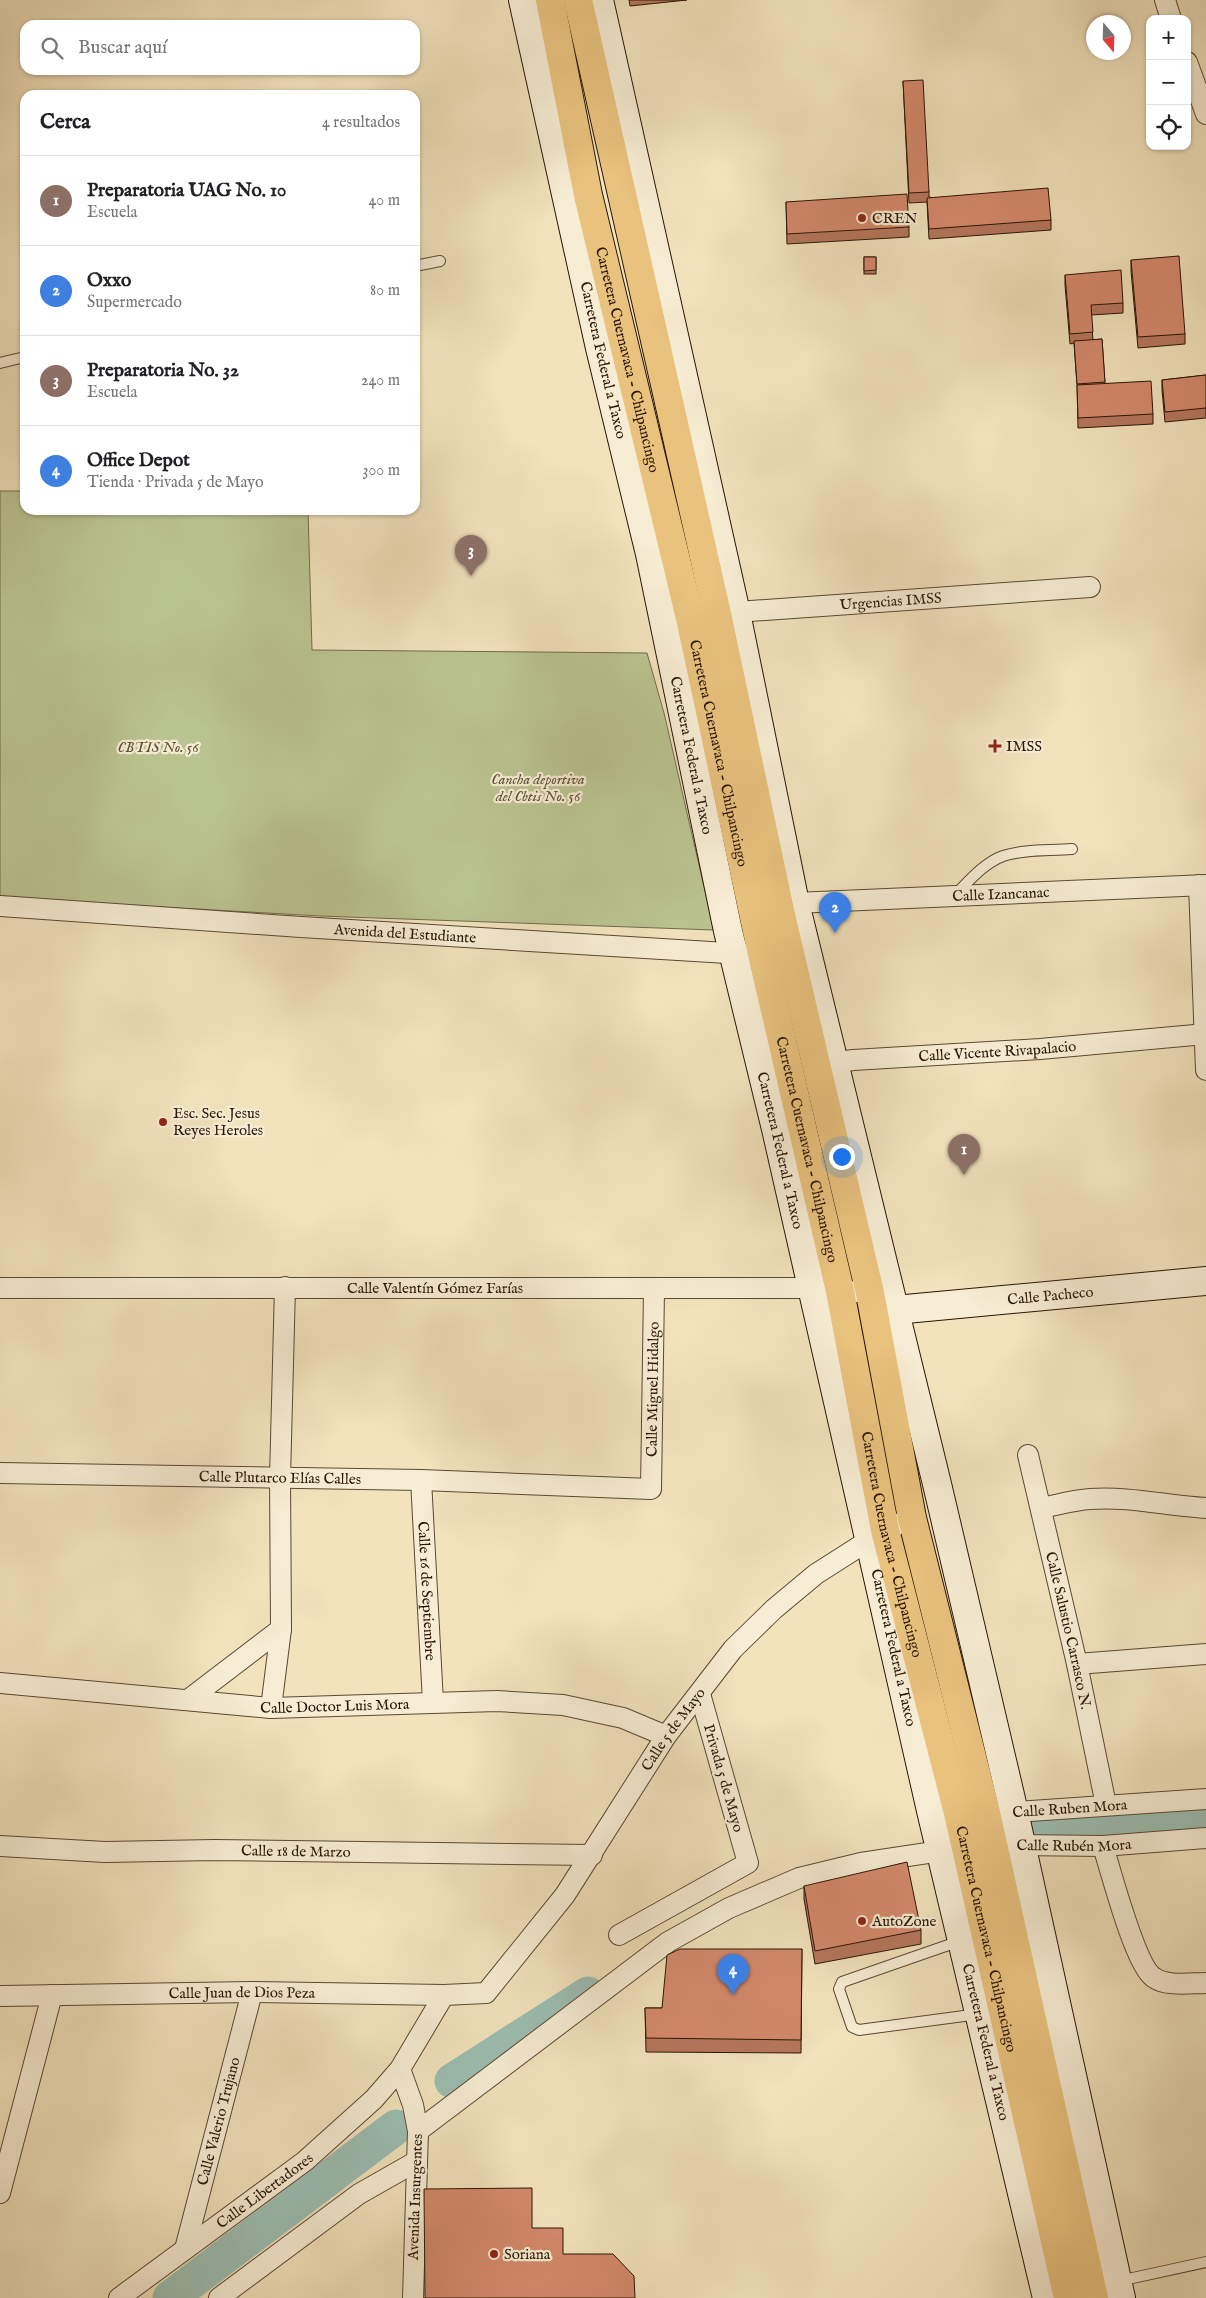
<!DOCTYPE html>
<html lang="es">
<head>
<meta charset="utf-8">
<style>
	:root { --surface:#fff; --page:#f2f2f2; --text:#202124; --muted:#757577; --line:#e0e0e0; --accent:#111827 }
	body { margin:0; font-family:"IM FELL English",serif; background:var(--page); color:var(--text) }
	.controls { position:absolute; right:15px; top:15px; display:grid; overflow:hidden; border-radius:10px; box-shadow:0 1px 4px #0004 }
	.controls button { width:45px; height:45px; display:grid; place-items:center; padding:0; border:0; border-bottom:1px solid var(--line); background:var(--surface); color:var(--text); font:25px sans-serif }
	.compass { position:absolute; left:1086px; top:15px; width:45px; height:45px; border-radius:50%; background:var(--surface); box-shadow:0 1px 4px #0004; rotate:161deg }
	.you { position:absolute; left:841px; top:1156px; width:18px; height:18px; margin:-12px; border:4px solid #fff; border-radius:50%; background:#1a73e8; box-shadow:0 0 0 8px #1a73e833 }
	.badge { display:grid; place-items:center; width:32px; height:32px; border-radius:50%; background:var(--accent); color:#fff; font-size:16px; font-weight:700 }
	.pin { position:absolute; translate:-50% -41px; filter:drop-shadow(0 1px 2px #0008) }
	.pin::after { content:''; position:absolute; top:26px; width:18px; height:15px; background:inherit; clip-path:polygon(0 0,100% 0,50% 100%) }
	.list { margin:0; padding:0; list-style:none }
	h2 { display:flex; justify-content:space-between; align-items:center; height:65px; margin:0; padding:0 20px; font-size:21px }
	h2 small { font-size:16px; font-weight:400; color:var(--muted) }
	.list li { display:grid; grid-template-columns:32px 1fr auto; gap:15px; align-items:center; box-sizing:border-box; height:90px; padding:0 20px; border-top:1px solid var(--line) }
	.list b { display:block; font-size:19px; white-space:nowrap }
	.list p { margin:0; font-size:16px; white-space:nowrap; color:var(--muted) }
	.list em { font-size:16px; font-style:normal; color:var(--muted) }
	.icon { flex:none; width:28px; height:28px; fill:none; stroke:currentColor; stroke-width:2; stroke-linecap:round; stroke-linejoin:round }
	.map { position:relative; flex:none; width:1206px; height:2298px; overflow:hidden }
	.search { position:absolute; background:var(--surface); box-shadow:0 1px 4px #0004; left:20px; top:20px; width:400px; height:55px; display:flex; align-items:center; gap:12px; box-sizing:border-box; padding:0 18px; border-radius:15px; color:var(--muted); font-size:19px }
	.panel { position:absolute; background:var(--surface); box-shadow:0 1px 4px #0004; left:20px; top:90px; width:400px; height:425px; border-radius:15px }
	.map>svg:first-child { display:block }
</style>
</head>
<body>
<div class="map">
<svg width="1206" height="2298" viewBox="0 0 1206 2298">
	<rect width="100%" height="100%" fill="#f2e3bd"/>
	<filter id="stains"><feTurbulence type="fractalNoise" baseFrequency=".004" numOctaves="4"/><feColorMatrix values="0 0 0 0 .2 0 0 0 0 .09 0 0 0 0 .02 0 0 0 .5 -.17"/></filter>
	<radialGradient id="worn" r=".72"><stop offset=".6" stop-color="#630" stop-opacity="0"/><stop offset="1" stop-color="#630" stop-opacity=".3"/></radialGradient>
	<path fill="#bac491" stroke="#726c4c" d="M 0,491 L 25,491 L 25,510 L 308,510 L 312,650 L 647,653 L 664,713 L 714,930 L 320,916 L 0,898 Z"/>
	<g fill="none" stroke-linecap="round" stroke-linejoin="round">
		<g stroke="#9bbeb2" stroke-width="35">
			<path d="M 1028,1839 L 1206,1827"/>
			<path d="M 452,2081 L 588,1994"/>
			<path d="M 170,2298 L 396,2127"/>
		</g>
		<defs>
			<g id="lane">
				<path d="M 415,266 L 440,261"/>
				<path d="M 0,363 L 25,357"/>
				<path d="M 955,895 C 969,881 984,863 1003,856 C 1024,849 1050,851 1072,849"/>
				<path d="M 960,1941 L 842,1982 L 839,1989 L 852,2027 L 859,2030 L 979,2014"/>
				<path d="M 1119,2281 L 1206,2262"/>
			</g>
			<g id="street">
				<path d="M 1165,0 L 1171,19"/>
				<path d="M 1187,62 L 1206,114"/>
				<path id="s1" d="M 723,613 L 1090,587"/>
				<path d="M 1199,885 L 1206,1070"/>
				<path id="s2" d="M 795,903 L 1206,885"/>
				<path id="s3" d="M 0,906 L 301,927 L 776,956"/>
				<path id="s4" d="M 820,1065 L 853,1060 L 1040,1049 L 1206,1034"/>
				<path id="s5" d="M 0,1288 L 812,1288 L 870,1293"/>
				<path id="s6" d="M 1028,1455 L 1077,1664 L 1106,1805"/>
				<path id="s7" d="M 0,1473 L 421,1480 L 651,1489 L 654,1290"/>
				<path id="s8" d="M 421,1480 L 433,1702"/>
				<path d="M 1041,1508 C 1057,1505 1074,1500 1090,1499 C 1129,1496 1168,1506 1206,1508"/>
				<path d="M 1077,1664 L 1206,1654"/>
				<path id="s9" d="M 0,1683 L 271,1708 L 497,1701 L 563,1705 L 623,1718 L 666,1736"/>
				<path d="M 188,1700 L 281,1629 L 280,1478 L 285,1287"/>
				<path d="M 271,1708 L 281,1629"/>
				<path id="s10" d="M 1001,1813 L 1206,1799"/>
				<path id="s11" d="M 1008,1845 L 1103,1846 L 1206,1838"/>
				<path id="s12" d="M 0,1846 L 105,1852 L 214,1850 L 592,1855"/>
				<path d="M 1103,1846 C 1111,1872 1135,1964 1153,1977 C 1166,1987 1191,1983 1206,1983"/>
				<path d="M 619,1935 L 748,1863 L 700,1694"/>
				<path id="s13" d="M 0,1996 L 252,1992 L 444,1995 L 486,1993 L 565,1895 L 666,1736 L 733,1649 L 774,1609 L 816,1574 L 885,1530 L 912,1518"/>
				<path d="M 400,2069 L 413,2105 L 418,2131 L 413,2298"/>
				<path d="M 418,2131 L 668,1942 L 729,1908 L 799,1878 L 861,1863 L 954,1849"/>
				<path d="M 0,2193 L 52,1995"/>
				<path id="s14" d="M 185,2249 L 252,1992"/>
				<path id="s15" d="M 119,2298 L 305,2161 L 374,2099 L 400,2069 L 444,1995"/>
				<path d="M 219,2298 L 359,2194 L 417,2161"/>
			</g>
			<g id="secondary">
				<path id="s16" d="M 523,0 L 600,348 L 650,554 L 728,931 L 776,1129 L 932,1815 L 1047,2298"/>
				<path d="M 599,0 L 736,613 L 795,903 L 937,1484 L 1014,1812 L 1121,2298"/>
				<path id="s17" d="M 895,1310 L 1206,1281"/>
			</g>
			<g id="primary">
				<path id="s18" d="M 550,0 L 588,195 L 690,618 L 762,954 L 840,1291 L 885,1530 L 958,1813 L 1068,2298"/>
				<path d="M 578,0 L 717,614 L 780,911 L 870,1293 L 912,1518 L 986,1813 L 1094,2298"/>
			</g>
		</defs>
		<use href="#lane" stroke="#5b4834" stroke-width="12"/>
		<use href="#street" stroke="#5b4834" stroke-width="22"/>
		<use href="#secondary" stroke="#291506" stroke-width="30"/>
		<use href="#primary" stroke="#291506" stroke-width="30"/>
		<use href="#lane" stroke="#f7edd4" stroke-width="10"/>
		<use href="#street" stroke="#f7edd4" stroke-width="20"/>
		<use href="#secondary" stroke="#f7edd4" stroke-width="28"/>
		<use href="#primary" stroke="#e9c27e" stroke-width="28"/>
	</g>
	<g fill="#b6765d" stroke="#291506">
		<path d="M 629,0 L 687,0 L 630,6 Z"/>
		<path d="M 903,81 L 929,192 L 929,197 L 1051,220 L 1051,230 L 929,239 L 927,202 L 909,203 Z"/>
		<path d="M 786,202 L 909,227 L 909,237 L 787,244 Z"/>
		<rect x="864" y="257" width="12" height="17"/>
		<path d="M 1131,260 L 1185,334 L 1185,344 L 1138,348 L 1131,271 Z"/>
		<path d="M 1065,275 L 1123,303 L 1123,313 L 1091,315 L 1093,340 L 1102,339 L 1105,384 L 1153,414 L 1153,424 L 1078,428 L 1077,385 L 1074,343 L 1070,344 L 1065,285 Z"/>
		<path d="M 1206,375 L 1206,418 L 1165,422 L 1162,390 L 1162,380 Z"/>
		<path d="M 804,1886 L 921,1930 L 921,1944 L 815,1964 L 804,1899 Z"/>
		<path d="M 802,1949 L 801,2053 L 646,2052 L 645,2008 L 662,2008 Z"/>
	</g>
	<g fill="#d4896c" stroke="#291506">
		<path d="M 923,80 L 929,192 L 909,193 L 903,81 Z"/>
		<path d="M 1048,188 L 1051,220 L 929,229 L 927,198 Z"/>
		<path d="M 907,194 L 909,227 L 787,234 L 786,202 Z"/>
		<path d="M 1179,256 L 1185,334 L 1138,337 L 1131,260 Z"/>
		<path d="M 864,257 L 876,257 L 876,270 L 864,271 Z"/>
		<path d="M 1121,270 L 1123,303 L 1091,305 L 1093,332 L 1070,334 L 1065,275 Z"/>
		<path d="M 1102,339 L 1105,382 L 1077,384 L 1074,341 Z"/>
		<path d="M 1206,375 L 1206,408 L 1165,412 L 1162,380 Z"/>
		<path d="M 1151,381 L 1153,414 L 1078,418 L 1077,385 Z"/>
		<path d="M 907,1862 L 921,1930 L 815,1951 L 804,1886 Z"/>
		<path d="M 680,1949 L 802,1949 L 801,2040 L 646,2038 L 645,2008 L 662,2008 L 667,1955 Z"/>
		<path d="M 532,2188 L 532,2228 L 563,2228 L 563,2254 L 613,2254 L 634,2276 L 635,2298 L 425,2298 L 424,2189 Z"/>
	</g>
	<g fill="#8f2418" stroke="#f7edd4" stroke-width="2">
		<circle cx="862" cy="218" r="5"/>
		<path d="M992.5 738.5h5v5h5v5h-5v5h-5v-5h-5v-5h5z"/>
		<circle cx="163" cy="1122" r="5"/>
		<circle cx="862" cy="1921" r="5"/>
		<circle cx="494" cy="2254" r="5"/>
	</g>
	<g text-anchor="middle" stroke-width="4.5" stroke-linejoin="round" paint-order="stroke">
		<g font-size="15" fill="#291506" stroke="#f7edd4" text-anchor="start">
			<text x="872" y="223">CREN</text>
			<text x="1006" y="751">IMSS</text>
			<text x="173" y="1118">Esc. Sec. Jesus<tspan x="173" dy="17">Reyes Heroles</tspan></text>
			<text x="872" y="1926">AutoZone</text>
			<text x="504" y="2259">Soriana</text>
		</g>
		<g font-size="15" fill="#291506" stroke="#f7edd4">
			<text dy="5" stroke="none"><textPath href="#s16" startOffset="369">Carretera Federal a Taxco</textPath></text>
			<text dy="5" stroke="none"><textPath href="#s18" startOffset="368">Carretera Cuernavaca - Chilpancingo</textPath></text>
			<text dy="5" stroke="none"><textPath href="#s1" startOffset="168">Urgencias IMSS</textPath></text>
			<text dy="5" stroke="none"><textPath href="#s18" startOffset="772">Carretera Cuernavaca - Chilpancingo</textPath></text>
			<text dy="5" stroke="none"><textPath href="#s16" startOffset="774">Carretera Federal a Taxco</textPath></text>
			<text dy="5" stroke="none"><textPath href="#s2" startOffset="206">Calle Izancanac</textPath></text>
			<text dy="5" stroke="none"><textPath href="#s3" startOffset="406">Avenida del Estudiante</textPath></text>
			<text dy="5" stroke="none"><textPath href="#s4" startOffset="178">Calle Vicente Rivapalacio</textPath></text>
			<text dy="5" stroke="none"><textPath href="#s16" startOffset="1179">Carretera Federal a Taxco</textPath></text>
			<text dy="5" stroke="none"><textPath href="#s18" startOffset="1178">Carretera Cuernavaca - Chilpancingo</textPath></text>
			<text dy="5" stroke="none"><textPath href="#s5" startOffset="435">Calle Valentín Gómez Farías</textPath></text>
			<text dy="5" stroke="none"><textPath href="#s17" startOffset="156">Calle Pacheco</textPath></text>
			<text dy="5" stroke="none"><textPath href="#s7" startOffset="751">Calle Miguel Hidalgo</textPath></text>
			<text dy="5" stroke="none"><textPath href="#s7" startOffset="280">Calle Plutarco Elías Calles</textPath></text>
			<text dy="5" stroke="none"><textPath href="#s18" startOffset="1582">Carretera Cuernavaca - Chilpancingo</textPath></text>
			<text dy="5" stroke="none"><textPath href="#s8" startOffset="111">Calle 16 de Septiembre</textPath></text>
			<text dy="5" stroke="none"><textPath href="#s6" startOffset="180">Calle Salustio Carrasco N.</textPath></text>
			<text dy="5" stroke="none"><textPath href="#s16" startOffset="1689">Carretera Federal a Taxco</textPath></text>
			<text dy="5" stroke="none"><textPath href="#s9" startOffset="336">Calle Doctor Luis Mora</textPath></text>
			<text dy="5" stroke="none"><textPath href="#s13" startOffset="810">Calle 5 de Mayo</textPath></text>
			<text transform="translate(724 1778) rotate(74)" y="5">Privada 5 de Mayo</text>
			<text dy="5" stroke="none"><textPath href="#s10" startOffset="69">Calle Ruben Mora</textPath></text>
			<text dy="5" stroke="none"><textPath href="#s11" startOffset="66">Calle Rubén Mora</textPath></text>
			<text dy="5" stroke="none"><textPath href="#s12" startOffset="296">Calle 18 de Marzo</textPath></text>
			<text dy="5" stroke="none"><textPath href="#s18" startOffset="1988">Carretera Cuernavaca - Chilpancingo</textPath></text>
			<text dy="5" stroke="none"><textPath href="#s13" startOffset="242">Calle Juan de Dios Peza</textPath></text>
			<text dy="5" stroke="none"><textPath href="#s16" startOffset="2094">Carretera Federal a Taxco</textPath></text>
			<text dy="5" stroke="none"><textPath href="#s14" startOffset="132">Calle Valerio Trujano</textPath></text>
			<text dy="5" stroke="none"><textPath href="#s15" startOffset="181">Calle Libertadores</textPath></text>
			<text transform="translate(415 2197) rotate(-88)" y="5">Avenida Insurgentes</text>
		</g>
		<g font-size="15" font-style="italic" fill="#5c5237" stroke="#f7edd4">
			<text x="158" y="752">CBTIS No. 56</text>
			<text x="538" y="784">Cancha deportiva<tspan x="538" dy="17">del Cbtis No. 56</tspan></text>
		</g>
	</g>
	<rect width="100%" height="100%" filter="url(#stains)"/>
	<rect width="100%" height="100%" fill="url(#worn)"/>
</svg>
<div class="controls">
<button>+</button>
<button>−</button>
<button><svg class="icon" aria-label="locate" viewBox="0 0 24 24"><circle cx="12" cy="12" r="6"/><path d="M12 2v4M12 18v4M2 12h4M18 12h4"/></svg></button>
</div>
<svg class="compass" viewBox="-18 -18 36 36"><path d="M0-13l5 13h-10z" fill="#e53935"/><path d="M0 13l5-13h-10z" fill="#757577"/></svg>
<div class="you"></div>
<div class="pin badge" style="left:964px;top:1175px;background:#8d6e63">1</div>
<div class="pin badge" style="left:835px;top:933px;background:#3f7fe0">2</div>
<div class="pin badge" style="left:471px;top:576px;background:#8d6e63">3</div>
<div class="pin badge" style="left:733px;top:1995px;background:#3f7fe0">4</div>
<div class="search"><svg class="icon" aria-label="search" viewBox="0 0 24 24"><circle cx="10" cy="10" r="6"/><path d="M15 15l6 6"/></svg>Buscar aquí</div>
<section class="panel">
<h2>Cerca<small>4 resultados</small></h2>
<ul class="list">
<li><span class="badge" style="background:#8d6e63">1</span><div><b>Preparatoria UAG No. 10</b><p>Escuela</p></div><em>40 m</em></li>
<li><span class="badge" style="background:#3f7fe0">2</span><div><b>Oxxo</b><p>Supermercado</p></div><em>80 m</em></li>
<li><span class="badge" style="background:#8d6e63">3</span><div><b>Preparatoria No. 32</b><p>Escuela</p></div><em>240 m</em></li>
<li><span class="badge" style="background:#3f7fe0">4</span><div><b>Office Depot</b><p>Tienda · Privada 5 de Mayo</p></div><em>300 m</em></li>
</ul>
</section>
</div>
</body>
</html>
